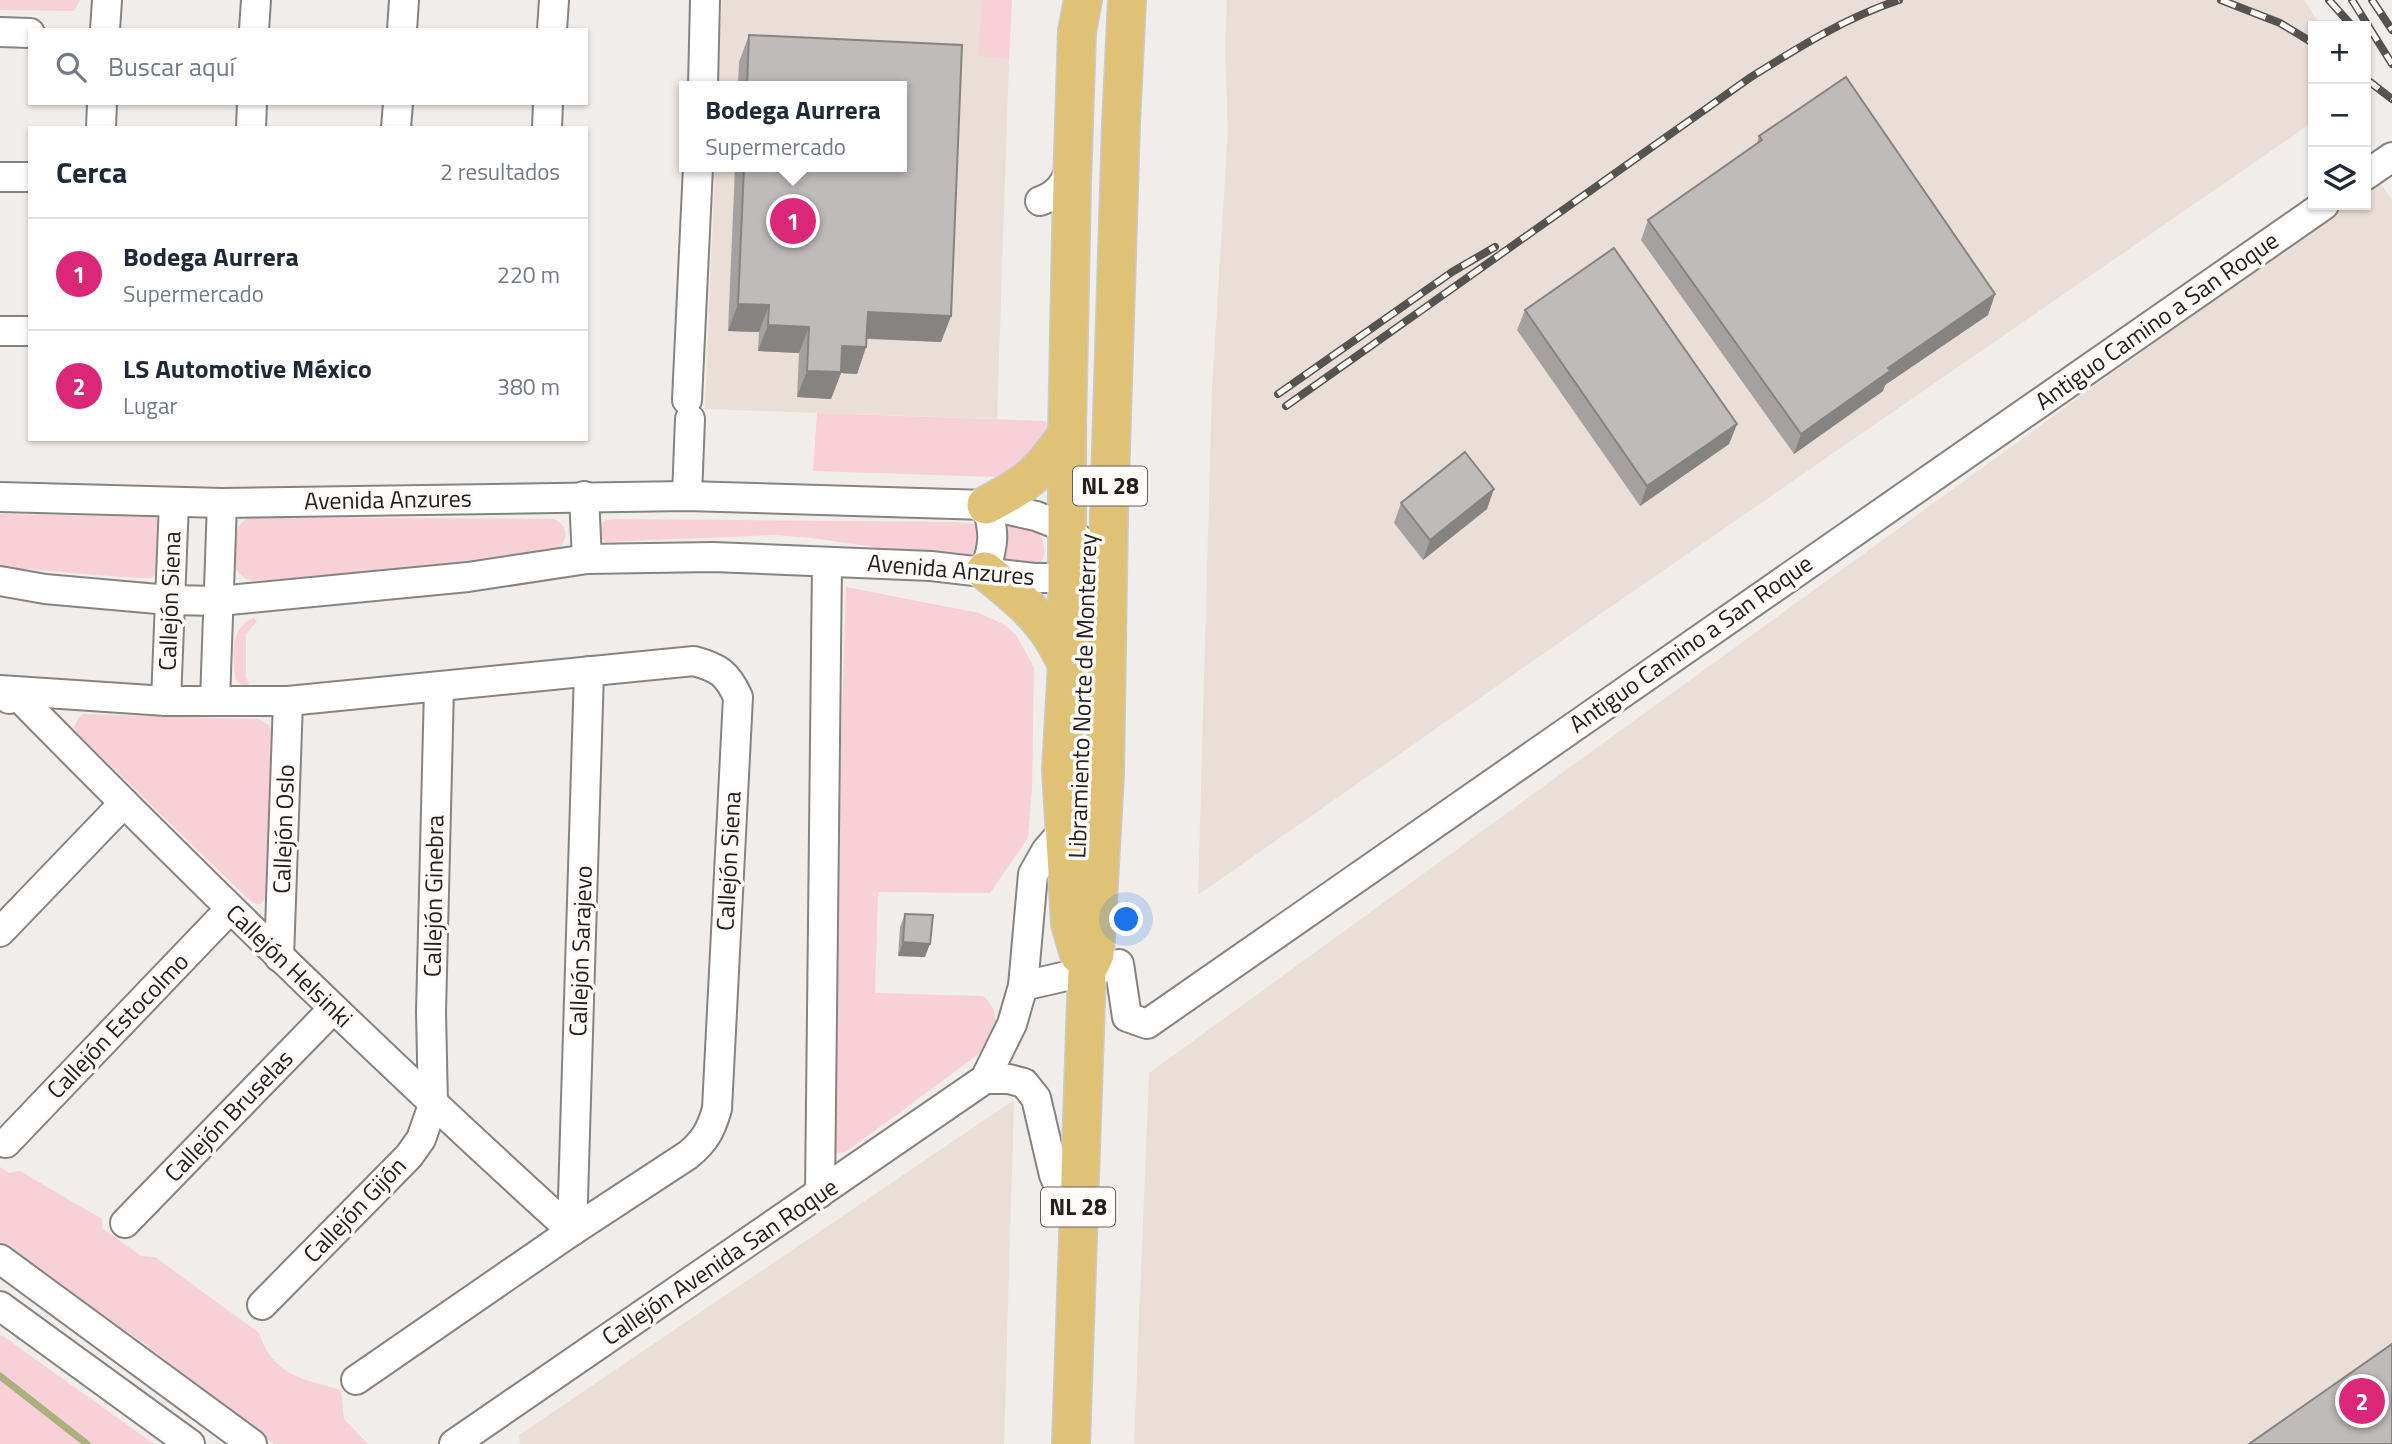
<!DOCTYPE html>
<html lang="es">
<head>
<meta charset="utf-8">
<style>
	:root { --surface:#fff; --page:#f2f2f3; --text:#1f2937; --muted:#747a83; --line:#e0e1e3; --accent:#db2777 }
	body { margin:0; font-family:"Titillium Web",sans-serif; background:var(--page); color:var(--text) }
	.controls { position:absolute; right:21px; top:21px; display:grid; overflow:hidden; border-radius:0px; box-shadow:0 2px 5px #0004 }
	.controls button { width:63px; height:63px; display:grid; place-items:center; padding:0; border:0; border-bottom:2px solid var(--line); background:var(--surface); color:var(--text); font:35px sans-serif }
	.you { position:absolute; left:1127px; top:920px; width:24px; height:24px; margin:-18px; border:5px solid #fff; border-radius:50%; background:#1a73e8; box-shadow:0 0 0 10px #1a73e833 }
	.badge { display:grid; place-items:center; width:46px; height:46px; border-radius:50%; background:var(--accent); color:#fff; font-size:23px; font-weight:700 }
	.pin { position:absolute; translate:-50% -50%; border:4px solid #fff; box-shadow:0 2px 7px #0006 }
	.popup { position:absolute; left:679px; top:81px; width:228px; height:91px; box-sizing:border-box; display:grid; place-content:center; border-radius:0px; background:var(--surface); filter:drop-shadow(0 2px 5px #0005); font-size:23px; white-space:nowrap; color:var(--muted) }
	.popup b { font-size:26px; color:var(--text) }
	.popup::after { content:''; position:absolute; left:50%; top:100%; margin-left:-14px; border:14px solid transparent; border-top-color:var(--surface) }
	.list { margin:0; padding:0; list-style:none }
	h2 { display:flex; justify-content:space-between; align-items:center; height:91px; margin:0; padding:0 28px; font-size:30px }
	h2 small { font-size:23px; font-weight:400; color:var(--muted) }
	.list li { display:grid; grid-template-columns:46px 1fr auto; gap:21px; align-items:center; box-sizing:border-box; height:112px; padding:0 28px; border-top:2px solid var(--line) }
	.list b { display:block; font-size:26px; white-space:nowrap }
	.list p { margin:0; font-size:23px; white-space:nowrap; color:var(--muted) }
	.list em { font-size:23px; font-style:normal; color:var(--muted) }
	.icon { flex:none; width:38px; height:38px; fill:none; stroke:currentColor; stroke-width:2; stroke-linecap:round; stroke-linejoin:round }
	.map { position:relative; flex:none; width:2392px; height:1444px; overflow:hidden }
	.search { position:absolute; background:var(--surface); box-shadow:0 2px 5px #0004; left:28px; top:28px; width:560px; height:77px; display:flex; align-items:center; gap:18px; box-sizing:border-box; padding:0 24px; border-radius:0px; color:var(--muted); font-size:26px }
	.panel { position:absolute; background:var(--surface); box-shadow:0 2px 5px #0004; left:28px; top:126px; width:560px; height:315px; border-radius:0px }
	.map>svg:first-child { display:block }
</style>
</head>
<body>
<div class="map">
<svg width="2392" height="1444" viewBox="0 0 2392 1444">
	<rect width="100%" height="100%" fill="#f1edeb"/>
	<g fill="#eadfd8">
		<path d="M 722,0 L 1011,0 L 997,419 L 705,409 L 715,167 L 902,167 L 902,86 L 718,86 Z"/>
		<path d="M 1227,0 L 2304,0 L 2321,26 L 2313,26 L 2313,122 L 1583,626 L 1198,895 L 1212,388 L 1228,129 L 1225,50 Z"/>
		<path d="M 2378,180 L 2392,200 L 2392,1444 L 1134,1444 L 1149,1073 L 2344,205 L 2366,205 L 2366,189 Z"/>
		<path d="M 1014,1100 L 1004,1444 L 520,1444 L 519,1435 Z"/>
	</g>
	<g fill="#f8d0d8">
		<path d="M 0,0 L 80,0 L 74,11 L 0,10 Z"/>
		<path d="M 982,0 L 1012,0 L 1009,59 L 978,56 Z"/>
		<path d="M 817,413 L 1045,421 L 1049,426 L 1038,448 L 1005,475 L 996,477 L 813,471 Z"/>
		<path d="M 0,514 L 155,517 L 161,522 L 158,574 L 150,578 L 134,578 L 0,567 Z"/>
		<path d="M 251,517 L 554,519 C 570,527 568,540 557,550 L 538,555 L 343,575 L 254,581 L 246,579 L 236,570 C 236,553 230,523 251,517 Z"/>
		<path d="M 615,519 L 955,522 L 973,524 L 980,528 L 976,558 L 964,560 L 812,538 L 776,535 L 605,542 L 600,534 L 599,526 L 606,520 Z"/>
		<path d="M 998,522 C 1016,524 1042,523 1044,547 C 1045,556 1043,562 1037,568 L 994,563 Z"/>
		<path d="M 846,587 L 979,613 L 1005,625 L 1016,635 L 1034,667 L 1032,789 L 1028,838 L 990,893 L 878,892 L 875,993 L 983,996 C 996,1007 996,1019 997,1035 L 980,1053 L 846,1152 L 835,1153 L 828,1146 Z"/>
		<path d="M 254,618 L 257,621 L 246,634 L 246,678 L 249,683 L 246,689 L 235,679 C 234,656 228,628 254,618 Z"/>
		<path d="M 83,714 L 258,719 L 269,725 L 275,741 L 269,893 L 261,904 L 257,904 L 247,898 L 78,734 L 74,727 L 79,717 Z"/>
		<path d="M 0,1167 L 9,1173 L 20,1171 L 102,1219 L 102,1228 L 141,1256 L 155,1257 L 259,1333 C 273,1376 303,1379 341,1390 L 344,1419 L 368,1444 L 274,1444 L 142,1342 L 0,1245 Z"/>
		<path d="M 0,1334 L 154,1444 L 0,1444 Z"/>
	</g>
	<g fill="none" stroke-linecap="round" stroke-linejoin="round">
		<path stroke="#acaf7e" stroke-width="7" d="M 0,1376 L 87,1444"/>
		<defs>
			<g id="minor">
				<path d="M 105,30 L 107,0"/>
				<path d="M 254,30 L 256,0"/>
				<path d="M 402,30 L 404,0"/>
				<path d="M 552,30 L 554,0"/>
				<path d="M 0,32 L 30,33"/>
				<path d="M 703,86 L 705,0"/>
				<path d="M 101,128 L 102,103"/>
				<path d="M 251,128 L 252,103"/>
				<path d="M 396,128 L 398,103"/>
				<path d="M 547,128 L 548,103"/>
				<path d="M 2366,175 L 2392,157"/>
				<path d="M 0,177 L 30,177"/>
				<path d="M 1040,201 C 1059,195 1067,181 1072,163"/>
				<path d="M 0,331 L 30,331"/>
				<path d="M 687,400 L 698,167"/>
				<path d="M 584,496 L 587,559"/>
				<path d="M 687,496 L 690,419"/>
				<path d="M 0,497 L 222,503 L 687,496 L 986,505 L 1036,516 L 1054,523 L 1080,540 L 1087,550 L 1076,568 L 1055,578 L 1034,578 L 931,566 L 713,557 L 587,559 L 468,577 L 219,601 L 169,600 L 45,589 L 0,581"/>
				<path d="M 985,571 C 994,544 995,532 986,505"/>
				<path d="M 0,690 L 166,701 L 288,701 L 694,661 C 719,668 727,673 738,697 L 717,1109 C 711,1130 705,1141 688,1155 L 572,1231 L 356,1380"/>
				<path d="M 9,699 L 15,693 C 197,878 380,1057 572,1231"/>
				<path d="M 166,701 L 174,502"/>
				<path d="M 215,701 L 222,503"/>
				<path d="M 0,932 L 124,803"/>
				<path d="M 279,957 L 288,701"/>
				<path d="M 1023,986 L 1119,964 L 1127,1017 L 1147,1024 L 2324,205"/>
				<path d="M 985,1079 L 1009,1079 L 1024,1083 L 1036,1098 L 1054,1175 L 1076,1226"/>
				<path d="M 6,1143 L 230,909"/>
				<path d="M 820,1193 L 827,562"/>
				<path d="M 125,1223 L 333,1009"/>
				<path d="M 572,1231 L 589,671"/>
				<path d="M 0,1259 L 252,1444"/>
				<path d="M 262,1305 L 409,1156 L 421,1139 L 433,1105 L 431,1012 L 439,688"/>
				<path d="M 0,1306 L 190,1444"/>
				<path d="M 454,1444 L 985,1079 L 1012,1024 L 1023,986 L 1033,874 L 1046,851 L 1065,829"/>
			</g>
			<g id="major">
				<path d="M 986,505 C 1029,483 1039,474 1067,434"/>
				<path d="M 985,571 C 1021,600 1046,619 1066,663"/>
				<path d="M 1079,955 L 1070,924 L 1061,769 L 1067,664 L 1067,434 L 1072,184 L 1077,31 L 1083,0"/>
				<path d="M 1071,1444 L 1087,971 L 1095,954 L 1105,775 L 1109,514 L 1121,124 L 1127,0"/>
			</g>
		</defs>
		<use href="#minor" stroke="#868381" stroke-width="32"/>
		<use href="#major" stroke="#cacac9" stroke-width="40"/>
		<use href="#minor" stroke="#fff" stroke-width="28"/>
		<use href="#major" stroke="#e0c276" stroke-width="37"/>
		<defs>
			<g id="rail">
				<path d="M 2221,0 L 2280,23 L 2313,43"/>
				<path d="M 2329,0 L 2352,26"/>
				<path d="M 2352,0 L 2392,64"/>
				<path d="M 2372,0 L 2392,30"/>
				<path d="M 2366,79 L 2392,99"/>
				<path d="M 1278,394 L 1452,272 L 1495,247"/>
				<path d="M 1286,406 L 1751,77 C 1799,47 1845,18 1899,0"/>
			</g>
		</defs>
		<use href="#rail" stroke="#555352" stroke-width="8"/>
		<use href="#rail" stroke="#fefbf8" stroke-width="5" stroke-dasharray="16" stroke-linecap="butt"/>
	</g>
	<g fill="#a5a1a1">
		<path d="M 749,35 L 962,45 L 951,316 L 941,342 L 867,339 L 866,347 L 857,374 L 841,373 L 831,399 L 797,397 L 799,353 L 758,351 L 759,332 L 728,331 L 735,167 L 901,167 L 901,86 L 738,86 L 739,62 Z"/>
		<path d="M 1759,136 L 1995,294 L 1988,315 L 1885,385 L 1883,391 L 1794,454 L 1641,240 L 1648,220 L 1757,143 Z"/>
		<path d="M 1525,310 L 1737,424 L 1729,444 L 1640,506 L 1517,330 Z"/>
		<path d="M 1401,503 L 1487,509 L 1423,560 L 1394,523 Z"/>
		<path d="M 905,914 L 925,957 L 898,956 L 900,927 Z"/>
	</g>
	<g fill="#868383">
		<path d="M 1995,294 L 1988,315 L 1885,385 L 1883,391 L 1794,454 L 1801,434 L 1888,368 Z"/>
		<path d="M 738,304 L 769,305 L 759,332 L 728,331 Z"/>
		<path d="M 868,312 L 951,316 L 941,342 L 858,338 Z"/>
		<path d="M 768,325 L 809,327 L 799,353 L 758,351 Z"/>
		<path d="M 842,346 L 866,347 L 857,374 L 841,373 L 831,399 L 797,397 L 807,371 Z"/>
		<path d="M 1737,424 L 1729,444 L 1640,506 L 1647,486 Z"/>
		<path d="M 1494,489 L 1487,509 L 1423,560 L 1430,540 Z"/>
		<path d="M 903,942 L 930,944 L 925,957 L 898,956 Z"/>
	</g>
	<g fill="#c0bbbb" stroke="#868383" stroke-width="2">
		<path d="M 749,35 L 962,45 L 951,316 L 868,312 L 866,347 L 842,346 L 841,372 L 807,371 L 809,327 L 768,325 L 769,305 L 738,304 L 744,167 L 901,167 L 901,86 L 747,86 Z"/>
		<path d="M 1846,77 L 1995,294 L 1888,368 L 1890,371 L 1801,434 L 1648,220 L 1762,140 L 1759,136 Z"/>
		<path d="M 1614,248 L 1737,424 L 1647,486 L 1525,310 Z"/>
		<path d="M 1465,452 L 1494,489 L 1430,540 L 1401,503 Z"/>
		<path d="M 905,914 L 933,915 L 930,944 L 903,942 Z"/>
		<path d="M 2392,1344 L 2392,1444 L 2249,1444 Z"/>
	</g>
	<g text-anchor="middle" stroke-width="7" stroke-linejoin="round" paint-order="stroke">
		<g fill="#fefbf8" stroke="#646261" stroke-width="2">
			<rect x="1073" y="466.5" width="74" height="39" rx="5"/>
			<rect x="1041" y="1187.5" width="74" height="39" rx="5"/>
		</g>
		<g font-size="23" font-weight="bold" fill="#222120">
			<text x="1110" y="494">NL 28</text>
			<text x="1078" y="1215">NL 28</text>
		</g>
		<g font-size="24" fill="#222120" stroke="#fefbf8">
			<text transform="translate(2157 321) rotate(-35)" y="8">Antiguo Camino a San Roque</text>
			<text transform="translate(388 500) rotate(-1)" y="8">Avenida Anzures</text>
			<text transform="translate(951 570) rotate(5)" y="8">Avenida Anzures</text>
			<text transform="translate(170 601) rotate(-88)" y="8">Callejón Siena</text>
			<text transform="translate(1691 644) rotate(-35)" y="8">Antiguo Camino a San Roque</text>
			<text transform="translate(1083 696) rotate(-88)" y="8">Libramiento Norte de Monterrey</text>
			<text transform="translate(284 829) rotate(-88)" y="8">Callejón Oslo</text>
			<text transform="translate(729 861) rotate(-87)" y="8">Callejón Siena</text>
			<text transform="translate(434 896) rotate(-89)" y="8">Callejón Ginebra</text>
			<text transform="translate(581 951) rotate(-88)" y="8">Callejón Sarajevo</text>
			<text transform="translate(289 966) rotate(44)" y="8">Callejón Helsinki</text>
			<text transform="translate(118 1026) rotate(-46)" y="8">Callejón Estocolmo</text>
			<text transform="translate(229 1116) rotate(-46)" y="8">Callejón Bruselas</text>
			<text transform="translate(355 1210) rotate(-46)" y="8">Callejón Gijón</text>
			<text transform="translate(720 1262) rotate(-34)" y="8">Callejón Avenida San Roque</text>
		</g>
	</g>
</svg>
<div class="controls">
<button>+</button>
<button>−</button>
<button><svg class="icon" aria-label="layers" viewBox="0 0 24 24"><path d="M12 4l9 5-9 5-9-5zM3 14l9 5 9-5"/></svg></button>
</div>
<div class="you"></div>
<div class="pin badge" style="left:793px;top:221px">1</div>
<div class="popup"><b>Bodega Aurrera</b>Supermercado</div>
<div class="pin badge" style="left:2362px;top:1401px">2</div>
<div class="search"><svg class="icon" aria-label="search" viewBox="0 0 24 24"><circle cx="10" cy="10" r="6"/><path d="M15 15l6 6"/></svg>Buscar aquí</div>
<section class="panel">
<h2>Cerca<small>2 resultados</small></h2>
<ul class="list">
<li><span class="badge">1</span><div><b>Bodega Aurrera</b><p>Supermercado</p></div><em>220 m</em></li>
<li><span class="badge">2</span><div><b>LS Automotive México</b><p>Lugar</p></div><em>380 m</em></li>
</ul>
</section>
</div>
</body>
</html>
